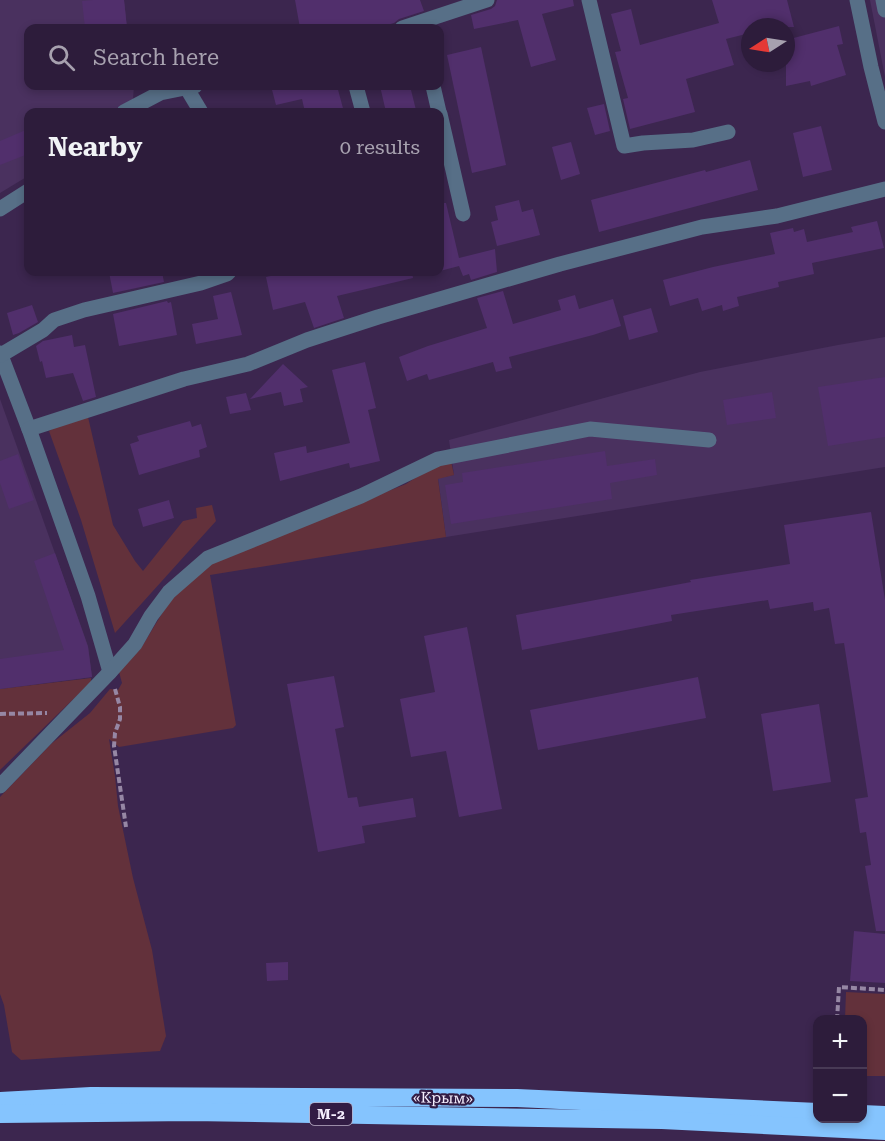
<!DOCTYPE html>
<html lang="en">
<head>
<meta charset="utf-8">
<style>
	:root { --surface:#2d1c3b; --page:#392946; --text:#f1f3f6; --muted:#a7a1af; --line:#483a55 }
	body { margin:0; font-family:"Roboto Serif",serif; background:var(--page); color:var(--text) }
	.controls { position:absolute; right:18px; bottom:18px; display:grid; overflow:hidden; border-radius:12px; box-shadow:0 3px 9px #0003 }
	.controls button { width:54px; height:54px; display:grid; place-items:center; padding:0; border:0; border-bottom:2px solid var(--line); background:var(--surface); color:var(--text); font:30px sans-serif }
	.compass { position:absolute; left:741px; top:18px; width:54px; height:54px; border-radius:50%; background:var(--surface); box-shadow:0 3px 9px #0003; rotate:258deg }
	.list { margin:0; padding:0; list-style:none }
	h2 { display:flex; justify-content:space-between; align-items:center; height:78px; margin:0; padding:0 24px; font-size:26px }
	h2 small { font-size:20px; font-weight:400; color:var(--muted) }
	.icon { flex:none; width:33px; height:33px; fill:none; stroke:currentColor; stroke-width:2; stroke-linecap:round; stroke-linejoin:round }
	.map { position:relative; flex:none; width:885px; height:1141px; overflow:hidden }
	.search { position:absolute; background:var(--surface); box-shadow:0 3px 9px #0003; left:24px; top:24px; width:420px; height:66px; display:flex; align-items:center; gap:15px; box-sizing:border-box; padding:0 21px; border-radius:12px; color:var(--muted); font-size:22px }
	.panel { position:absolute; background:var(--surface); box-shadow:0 3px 9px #0003; left:24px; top:108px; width:420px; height:168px; border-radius:12px }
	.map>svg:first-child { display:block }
</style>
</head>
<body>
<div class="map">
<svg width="885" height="1141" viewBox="0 0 885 1141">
	<rect width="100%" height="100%" fill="#3c264f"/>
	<g fill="#4a315f">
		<path d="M 0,0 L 124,0 L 127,28 L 28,28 L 28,86 L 134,86 L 133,99 L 110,112 L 28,112 L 28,176 L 0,193 Z"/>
		<path d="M 870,0 L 885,0 L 885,77 Z"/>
		<path d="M 885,337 L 885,467 L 446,537 L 438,478 L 454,475 L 449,440 L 700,372 L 838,345 Z"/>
		<path d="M 0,399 L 88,646 L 92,677 L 0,689 Z"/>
	</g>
	<g fill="#63313b">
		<path d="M 88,417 L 113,525 L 135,561 L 143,571 L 183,521 L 197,518 L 196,508 L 212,505 L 216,521 L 115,633 L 81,520 L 49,431 L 65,422 Z"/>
		<path d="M 451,461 L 454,475 L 438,479 L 446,537 L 210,575 L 236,725 L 233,728 L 119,747 L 109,739 L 115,776 L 118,806 L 133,878 L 152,950 L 166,1036 L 160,1051 L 21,1060 L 12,1052 L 4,1005 L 0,994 L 0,797 L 51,744 L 90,713 L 110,689 L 118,690 L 122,683 L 119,672 L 141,648 L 169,602 L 212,561 L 406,484 L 438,463 Z"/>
		<path d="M 91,678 L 91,682 L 0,770 L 0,689 Z"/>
		<path d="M 846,992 L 885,994 L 885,1076 L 863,1076 L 862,1020 L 845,1019 Z"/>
	</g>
	<g fill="#512f6c">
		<path d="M 93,0 L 124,0 L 127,28 L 85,28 L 82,1 Z"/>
		<path d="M 295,0 L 420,0 L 424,11 L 399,19 L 394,23 L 377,28 L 300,28 Z"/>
		<path d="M 497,0 L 573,0 L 574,6 L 542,14 L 556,60 L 531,67 L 518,20 L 474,29 L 471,15 L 491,9 L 495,6 Z"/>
		<path d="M 712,0 L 787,0 L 794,27 L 750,27 L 750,33 L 726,39 L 734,65 L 686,79 L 695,112 L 630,129 L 623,99 L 628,98 L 615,52 L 621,51 L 611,14 L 631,9 L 640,45 L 719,23 Z"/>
		<path d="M 839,26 L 843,44 L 837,45 L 846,75 L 811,86 L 810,81 L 786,86 L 786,40 Z"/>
		<path d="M 481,47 L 506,165 L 472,173 L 447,55 Z"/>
		<path d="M 271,86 L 337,86 L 344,112 L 305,112 L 302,99 L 276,105 Z"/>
		<path d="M 380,86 L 410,86 L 416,110 L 407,112 L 386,112 Z"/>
		<path d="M 604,104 L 610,131 L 595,135 L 587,108 Z"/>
		<path d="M 821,126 L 832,170 L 803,177 L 793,133 Z"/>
		<path d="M 28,129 L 28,154 L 0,165 L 0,141 Z"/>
		<path d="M 571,142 L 580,174 L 561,180 L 552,147 Z"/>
		<path d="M 750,160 L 758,190 L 599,232 L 591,200 L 705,170 L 706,172 Z"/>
		<path d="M 519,200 L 522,212 L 533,209 L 540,235 L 497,246 L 491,222 L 498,220 L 495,206 Z"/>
		<path d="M 440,203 L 446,203 L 459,258 L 495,249 L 497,272 L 471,280 L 469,274 L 463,276 L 459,266 L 440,271 Z"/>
		<path d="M 877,221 L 884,248 L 812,263 L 814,274 L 778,282 L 779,287 L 737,297 L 739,306 L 723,311 L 722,305 L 702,311 L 698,298 L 670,306 L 663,280 L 713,267 L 775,254 L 770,233 L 793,228 L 794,232 L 804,229 L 807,242 L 853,232 L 851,227 Z"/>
		<path d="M 109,272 L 162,272 L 164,282 L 113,293 Z"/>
		<path d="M 289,272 L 412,272 L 413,278 L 337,296 L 344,318 L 314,328 L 305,302 L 273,310 L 266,277 Z"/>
		<path d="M 503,291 L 513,324 L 561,310 L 558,300 L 575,295 L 579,309 L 613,299 L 621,326 L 593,335 L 509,357 L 512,368 L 496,372 L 493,362 L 429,380 L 427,374 L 407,381 L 399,357 L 428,346 L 487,328 L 477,298 Z"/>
		<path d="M 231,292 L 242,335 L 196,344 L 192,324 L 218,319 L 213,296 Z"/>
		<path d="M 167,301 L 168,303 L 171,302 L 177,335 L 119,346 L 113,314 Z"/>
		<path d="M 32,305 L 38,322 L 19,333 L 13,335 L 7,313 Z"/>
		<path d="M 651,308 L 658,332 L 629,340 L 623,316 Z"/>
		<path d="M 72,335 L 74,347 L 85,345 L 96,397 L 83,401 L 73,373 L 46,378 L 42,361 L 40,362 L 36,346 L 43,341 Z"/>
		<path d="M 365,362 L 376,408 L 368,410 L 380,461 L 350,468 L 349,463 L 280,481 L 274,453 L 306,446 L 307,453 L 350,443 L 332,370 Z"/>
		<path d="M 283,364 L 308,387 L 300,389 L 303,402 L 284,406 L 281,392 L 250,399 Z"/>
		<path d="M 885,377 L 885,437 L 828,446 L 818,387 Z"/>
		<path d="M 772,392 L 776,418 L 727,425 L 723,400 Z"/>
		<path d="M 246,393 L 251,410 L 230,414 L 226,397 Z"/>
		<path d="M 190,421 L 192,427 L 201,424 L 207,447 L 199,450 L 200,457 L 139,475 L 130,444 L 139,441 L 137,436 Z"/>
		<path d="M 605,451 L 607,466 L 655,459 L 657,475 L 610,483 L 612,499 L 451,524 L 445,485 L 463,482 L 462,473 Z"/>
		<path d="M 18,454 L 34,500 L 9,509 L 0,483 L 0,461 Z"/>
		<path d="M 169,500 L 174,518 L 143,527 L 138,509 Z"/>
		<path d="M 871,512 L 885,600 L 885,931 L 876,931 L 865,866 L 871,865 L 866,832 L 860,833 L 855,799 L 868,797 L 844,643 L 835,644 L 829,608 L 814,611 L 813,602 L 770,609 L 768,600 L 671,615 L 672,621 L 522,650 L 516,615 L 691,582 L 690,580 L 790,564 L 784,525 Z"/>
		<path d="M 55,553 L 88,647 L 92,677 L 0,689 L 0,659 L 64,650 L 34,561 Z"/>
		<path d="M 467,627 L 502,809 L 459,817 L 446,751 L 411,757 L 400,699 L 435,692 L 424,636 Z"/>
		<path d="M 334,676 L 344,727 L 335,729 L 348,798 L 357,797 L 359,807 L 413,798 L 416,817 L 362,826 L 365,843 L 318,852 L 287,684 Z"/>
		<path d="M 698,677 L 706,718 L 538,750 L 530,710 Z"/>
		<path d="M 819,704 L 831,782 L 773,791 L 761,714 Z"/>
		<path d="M 854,931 L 885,934 L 885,983 L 850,981 Z"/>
		<path d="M 288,962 L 288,980 L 267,981 L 266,963 Z"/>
	</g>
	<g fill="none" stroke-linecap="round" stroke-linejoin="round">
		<g stroke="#9687a4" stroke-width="4" stroke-dasharray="6 3" stroke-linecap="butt">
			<path d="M 115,689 L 120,707 L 120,719 L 115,733 L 114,746 L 126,827"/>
			<path d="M 0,714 L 47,713"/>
			<path d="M 837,1020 L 839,987 L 885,990"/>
		</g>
		<g stroke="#576f87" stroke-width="15">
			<path d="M 589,0 L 624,146 L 643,143 L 693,140 L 728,132"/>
			<path d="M 857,0 L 871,67 L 885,122"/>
			<path d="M 883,0 L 885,10"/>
			<path d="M 402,28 L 487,0"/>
			<path d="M 356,86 L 363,112"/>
			<path d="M 433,86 L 439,112"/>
			<path d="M 186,87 L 201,112"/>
			<path d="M 124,112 L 160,93 L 195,86"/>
			<path d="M 440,114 L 463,214"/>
			<path d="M 0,209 L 28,191"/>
			<path d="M 0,353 L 29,429"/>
			<path d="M 1,355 L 43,330 L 54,320 L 84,310 L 201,283 L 227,274 L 229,272"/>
			<path d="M 110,672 L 88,596 L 29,429 L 184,379 L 248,364 L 307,340 L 378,317 L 560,264 L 702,227 L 777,216 L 885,189"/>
			<path d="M 0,786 L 110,672 L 135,644 L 151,616 L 169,592 L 208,558 L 361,496 L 438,459 L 590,429 L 709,440"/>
		</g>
		<g stroke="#85c4fe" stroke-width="18">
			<path d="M 0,1101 L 91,1096 L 517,1098 L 818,1112"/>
			<path d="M 0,1114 L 192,1112 L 662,1120 L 885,1131"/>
			<path d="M 862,1114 L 885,1115"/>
		</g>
	</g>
	<g text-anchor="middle" stroke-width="4.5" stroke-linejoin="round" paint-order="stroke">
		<rect fill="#321c44" stroke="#baafc6" stroke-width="1.5" x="310" y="1103" width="42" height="22" rx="4.5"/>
		<g font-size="14" font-weight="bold" fill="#f5eefd">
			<text x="331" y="1119">М-2</text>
		</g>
		<g font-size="15" fill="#f5eefd" stroke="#321c44">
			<text transform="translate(443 1098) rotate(1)" y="5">«Крым»</text>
		</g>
	</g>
</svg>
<div class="controls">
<button>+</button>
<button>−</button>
</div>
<svg class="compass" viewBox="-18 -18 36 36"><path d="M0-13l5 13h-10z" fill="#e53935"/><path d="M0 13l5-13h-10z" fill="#a7a1af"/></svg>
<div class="search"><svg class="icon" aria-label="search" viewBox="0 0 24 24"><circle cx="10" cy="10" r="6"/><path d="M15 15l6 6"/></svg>Search here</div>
<section class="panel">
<h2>Nearby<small>0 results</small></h2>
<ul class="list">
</ul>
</section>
</div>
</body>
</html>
